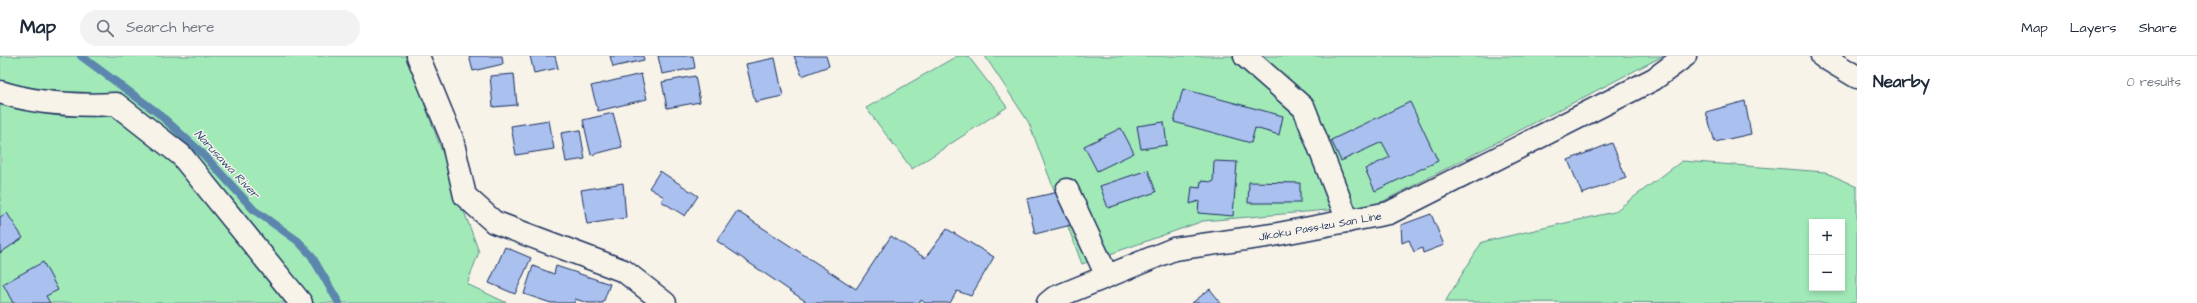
<!DOCTYPE html>
<html lang="en">
<head>
<meta charset="utf-8">
<style>
	:root { --surface:#fff; --page:#f2f2f3; --text:#1f2937; --muted:#747a83; --line:#e0e1e3 }
	body { margin:0; font-family:"Architects Daughter",sans-serif; background:var(--page); color:var(--text) }
	.controls { position:absolute; right:12px; bottom:12px; display:grid; overflow:hidden; border-radius:0px; box-shadow:0 2px 6px #0003 }
	.controls button { width:36px; height:36px; display:grid; place-items:center; padding:0; border:0; border-bottom:1px solid var(--line); background:var(--surface); color:var(--text); font:20px sans-serif }
	.list { margin:0; padding:0; list-style:none }
	h2 { display:flex; justify-content:space-between; align-items:center; height:52px; margin:0; padding:0 16px; font-size:17px }
	h2 small { font-size:13px; font-weight:400; color:var(--muted) }
	.icon { flex:none; width:22px; height:22px; fill:none; stroke:currentColor; stroke-width:2; stroke-linecap:round; stroke-linejoin:round }
	.map { position:relative; flex:none; width:1857px; height:247px; overflow:hidden }
	header { display:flex; align-items:center; gap:24px; box-sizing:border-box; height:56px; padding:0 20px; background:var(--surface); border-bottom:1px solid var(--line) }
	header strong { font-size:19px }
	nav { display:flex; gap:22px; margin-inline-start:auto; font-size:14px }
	.search { width:280px; height:36px; background:var(--page); display:flex; align-items:center; gap:10px; box-sizing:border-box; padding:0 14px; border-radius:22px; color:var(--muted); font-size:15px }
	main { display:flex }
	aside { flex:1; background:var(--surface) }
	.map>svg:first-child { display:block }
</style>
</head>
<body>
<header>
<strong>Map</strong>
<div class="search"><svg class="icon" aria-label="search" viewBox="0 0 24 24"><circle cx="10" cy="10" r="6"/><path d="M15 15l6 6"/></svg>Search here</div>
<nav><a>Map</a><a>Layers</a><a>Share</a></nav>
</header>
<main>
<div class="map">
<svg width="1857" height="247" viewBox="0 0 1857 247">
	<rect width="100%" height="100%" fill="#f7f3e8"/>
	<filter id="ink" filterUnits="userSpaceOnUse"><feTurbulence type="fractalNoise" baseFrequency=".025" numOctaves="2"/><feDisplacementMap in="SourceGraphic" scale="8" xChannelSelector="R" yChannelSelector="G"/><feConvolveMatrix kernelMatrix="1 2 1 2 8 2 1 2 1" color-interpolation-filters="sRGB"/></filter>
	<g filter="url(#ink)">
		<g fill="#a1eab8" stroke="#5e8c8b" fill-rule="evenodd">
			<path d="M 0,0 L 407,0 L 479,196 L 467,228 L 507,247 L 0,247 Z"/>
			<path d="M 957,0 L 968,0 L 1007,51 L 912,113 L 866,52 Z"/>
			<path d="M 985,0 L 1663,0 L 1374,150 L 1203,165 L 1082,208 L 1029,67 Z"/>
			<path d="M 1682,105 L 1825,116 L 1857,131 L 1857,247 L 1445,246 L 1482,186 L 1614,156 ZM 1812,166 L 1842,166 L 1842,232 L 1812,232 Z"/>
		</g>
		<g fill="none" stroke-linecap="round" stroke-linejoin="round">
			<path stroke="#5b86ae" stroke-width="8" d="M 81,0 L 158,57 L 204,99 L 254,154 L 298,185 L 311,199 L 339,247"/>
		</g>
		<g fill="#aac0ee" stroke="#1b2f5e">
			<path d="M 469,0 L 502,0 L 503,8 L 473,15 Z"/>
			<path d="M 530,0 L 555,0 L 558,12 L 534,17 Z"/>
			<path d="M 610,0 L 643,0 L 644,4 L 613,11 Z"/>
			<path d="M 658,0 L 693,0 L 695,12 L 662,18 Z"/>
			<path d="M 794,0 L 826,0 L 829,10 L 802,20 Z"/>
			<path d="M 775,2 L 783,40 L 755,46 L 746,8 Z"/>
			<path d="M 514,18 L 517,49 L 493,51 L 490,20 Z"/>
			<path d="M 641,18 L 647,43 L 598,55 L 591,30 Z"/>
			<path d="M 695,20 L 700,46 L 667,52 L 662,26 Z"/>
			<path d="M 1183,33 L 1283,60 L 1279,79 L 1255,72 L 1251,87 L 1174,66 Z"/>
			<path d="M 1745,45 L 1751,78 L 1715,86 L 1706,56 Z"/>
			<path d="M 1410,46 L 1438,105 L 1375,135 L 1365,113 L 1390,101 L 1382,86 L 1341,105 L 1331,84 Z"/>
			<path d="M 613,57 L 622,91 L 591,99 L 583,64 Z"/>
			<path d="M 549,64 L 554,93 L 516,99 L 511,70 Z"/>
			<path d="M 1164,66 L 1167,89 L 1141,93 L 1137,70 Z"/>
			<path d="M 1121,72 L 1134,97 L 1097,115 L 1084,90 Z"/>
			<path d="M 580,74 L 585,103 L 566,106 L 561,77 Z"/>
			<path d="M 1612,87 L 1626,122 L 1582,138 L 1568,104 Z"/>
			<path d="M 1214,105 L 1237,106 L 1233,160 L 1198,157 L 1199,145 L 1190,148 L 1192,131 L 1200,132 L 1201,125 L 1213,126 Z"/>
			<path d="M 1148,114 L 1156,136 L 1108,152 L 1100,130 Z"/>
			<path d="M 660,115 L 698,140 L 685,160 L 661,145 L 664,141 L 649,132 Z"/>
			<path d="M 1249,126 L 1300,127 L 1300,147 L 1248,147 Z"/>
			<path d="M 623,127 L 626,162 L 587,168 L 581,134 Z"/>
			<path d="M 1067,134 L 1075,168 L 1035,178 L 1027,143 Z"/>
			<path d="M 737,155 L 856,233 L 891,180 L 925,202 L 947,173 L 994,201 L 971,240 L 957,235 L 950,247 L 925,247 L 921,244 L 919,247 L 808,247 L 717,185 Z"/>
			<path d="M 7,157 L 23,182 L 0,197 L 0,161 Z"/>
			<path d="M 1431,158 L 1444,189 L 1423,197 L 1422,192 L 1414,196 L 1409,184 L 1402,187 L 1401,169 Z"/>
			<path d="M 505,191 L 531,202 L 515,238 L 489,227 Z"/>
			<path d="M 43,206 L 58,234 L 46,240 L 50,247 L 13,247 L 3,228 Z"/>
			<path d="M 533,210 L 554,218 L 556,210 L 610,228 L 603,247 L 588,247 L 575,243 L 574,247 L 551,247 L 524,238 Z"/>
			<path d="M 1210,233 L 1221,247 L 1192,247 Z"/>
		</g>
		<g fill="none" stroke-linecap="round" stroke-linejoin="round">
			<defs>
				<g id="minor">
					<path d="M 418,0 L 452,83 L 465,140 L 494,166 L 624,215 L 665,247"/>
					<path d="M 1245,0 L 1304,52 L 1348,165"/>
					<path d="M 1822,0 L 1857,21"/>
					<path d="M 0,36 C 37,48 77,50 116,48 L 181,99 L 301,247"/>
					<path d="M 1067,134 L 1107,220"/>
				</g>
				<path id="major" d="M 1048,247 L 1054,242 L 1174,193 L 1273,179 L 1389,157 L 1654,23 L 1685,0"/>
			</defs>
			<use href="#minor" stroke="#1b2f5e" stroke-width="25"/>
			<use href="#major" stroke="#1b2f5e" stroke-width="25"/>
			<use href="#minor" stroke="#f7f3e8" stroke-width="22"/>
			<use href="#major" stroke="#f7f3e8" stroke-width="22"/>
		</g>
	</g>
	<g text-anchor="middle" stroke-width="3" stroke-linejoin="round" paint-order="stroke">
		<g font-size="11" fill="#1b2f5e" stroke="#f7f3e8">
			<text transform="translate(1320 170) rotate(-10)" y="4">Jikoku Pass-Izu San Line</text>
		</g>
		<g font-size="12" font-style="italic" fill="#365380" stroke="#f7f3e8">
			<text transform="translate(227 108) rotate(47)" y="4">Narusawa River</text>
		</g>
	</g>
</svg>
<div class="controls">
<button>+</button>
<button>−</button>
</div>
</div>
<aside>
<h2>Nearby<small>0 results</small></h2>
<ul class="list">
</ul>
</aside>
</main>
</body>
</html>
